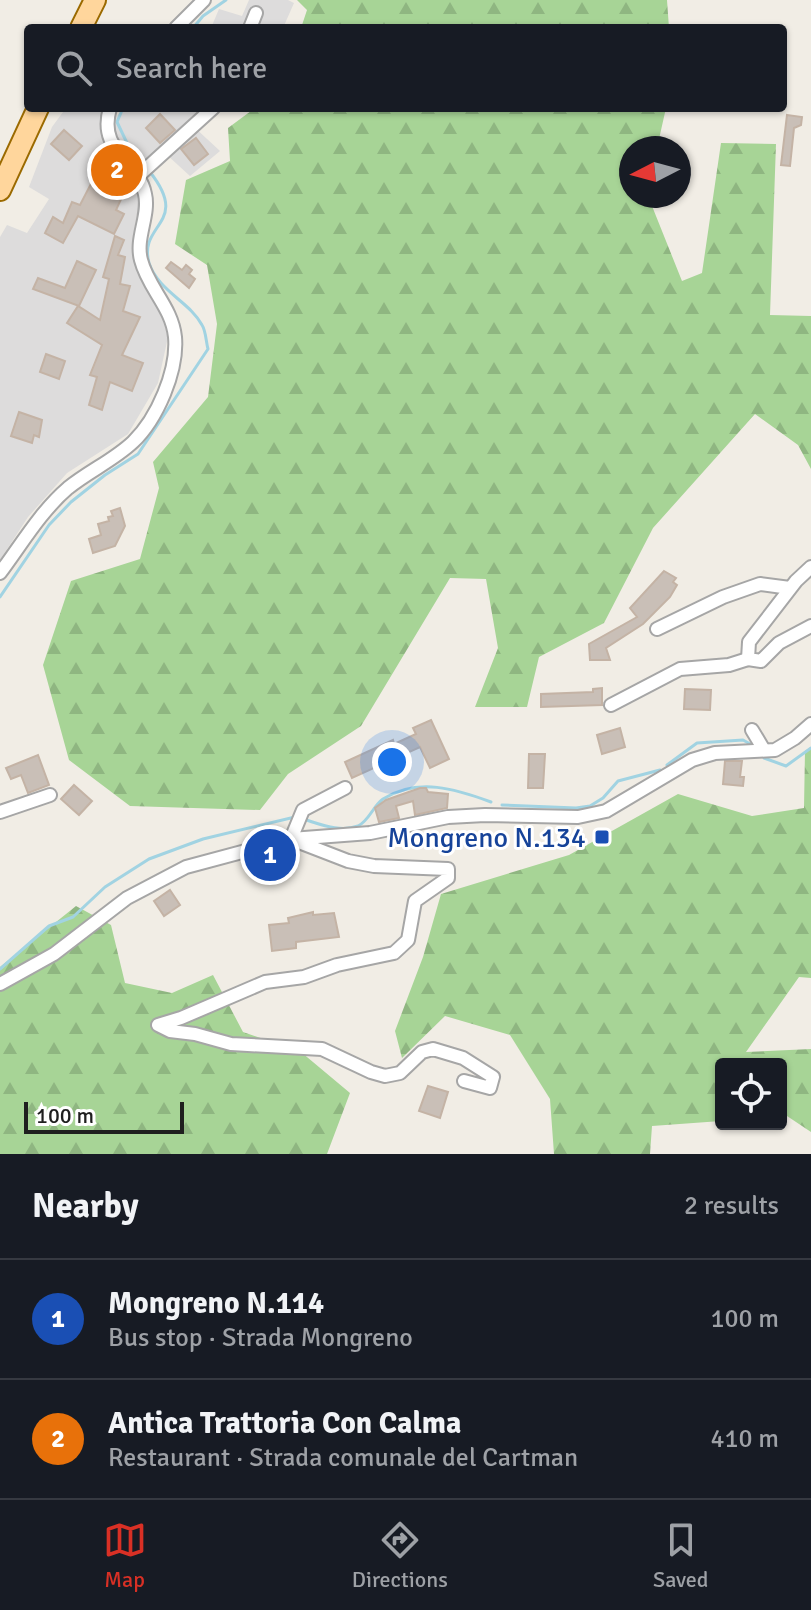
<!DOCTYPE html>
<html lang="en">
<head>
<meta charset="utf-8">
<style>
	:root { --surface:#171b24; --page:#20242c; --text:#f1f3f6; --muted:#9ea1a6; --line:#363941; --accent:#d93025 }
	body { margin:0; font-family:Signika,sans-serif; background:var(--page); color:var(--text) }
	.controls { position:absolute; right:24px; bottom:24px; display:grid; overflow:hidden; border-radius:8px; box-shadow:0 2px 6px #0004 }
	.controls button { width:72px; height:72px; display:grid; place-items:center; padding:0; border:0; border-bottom:2px solid var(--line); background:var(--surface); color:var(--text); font:40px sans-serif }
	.compass { position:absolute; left:619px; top:136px; width:72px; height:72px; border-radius:50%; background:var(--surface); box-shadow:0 2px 6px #0004; rotate:264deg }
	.scale { position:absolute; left:24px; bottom:20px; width:160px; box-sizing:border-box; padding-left:8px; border:4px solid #1f1f1f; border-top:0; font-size:22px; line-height:28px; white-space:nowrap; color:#1f1f1f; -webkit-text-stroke:6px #fff; paint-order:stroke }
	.you { position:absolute; left:392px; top:762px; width:28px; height:28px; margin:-20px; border:6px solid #fff; border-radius:50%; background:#1a73e8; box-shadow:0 0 0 12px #1a73e833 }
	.badge { display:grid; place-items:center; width:52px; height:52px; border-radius:50%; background:var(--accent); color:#fff; font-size:26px; font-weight:700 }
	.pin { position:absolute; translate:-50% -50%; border:4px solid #fff; box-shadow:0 2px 8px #0006 }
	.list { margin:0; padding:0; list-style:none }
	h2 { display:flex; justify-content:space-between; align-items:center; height:104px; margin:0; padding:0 32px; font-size:34px }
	h2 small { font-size:26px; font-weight:400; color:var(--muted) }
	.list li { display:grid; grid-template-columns:52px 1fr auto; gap:24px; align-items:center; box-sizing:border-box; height:120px; padding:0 32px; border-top:2px solid var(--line) }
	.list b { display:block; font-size:30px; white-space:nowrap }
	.list p { margin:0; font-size:26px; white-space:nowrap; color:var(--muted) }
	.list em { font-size:26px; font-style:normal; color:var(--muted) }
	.icon { flex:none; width:44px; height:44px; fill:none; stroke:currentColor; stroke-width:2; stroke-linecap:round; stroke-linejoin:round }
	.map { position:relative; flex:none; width:811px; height:1154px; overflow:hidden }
	.search { position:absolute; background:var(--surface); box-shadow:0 2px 6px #0004; left:24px; right:24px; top:24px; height:88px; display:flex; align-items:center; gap:20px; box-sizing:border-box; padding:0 28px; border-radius:8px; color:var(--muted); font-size:30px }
	.sheet { height:344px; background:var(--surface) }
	nav { display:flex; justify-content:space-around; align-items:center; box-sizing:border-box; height:112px; border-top:2px solid var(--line); background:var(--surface); font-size:22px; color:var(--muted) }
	nav a { display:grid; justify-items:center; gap:4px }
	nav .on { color:var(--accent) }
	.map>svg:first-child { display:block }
</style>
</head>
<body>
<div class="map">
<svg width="811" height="1154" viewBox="0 0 811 1154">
	<defs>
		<pattern id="forest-firs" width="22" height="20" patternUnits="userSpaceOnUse" patternTransform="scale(2)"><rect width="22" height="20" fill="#a7d496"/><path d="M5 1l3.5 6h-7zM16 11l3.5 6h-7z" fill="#8fb681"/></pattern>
	</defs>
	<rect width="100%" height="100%" fill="#f1ede5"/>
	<g fill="#dddcdc">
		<path d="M 249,0 L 288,0 L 294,3 L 283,28 L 211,28 L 219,9 L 242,16 Z"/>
		<path d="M 66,108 L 103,108 L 102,119 L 111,122 L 124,108 L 208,108 L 193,126 L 220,151 L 190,176 L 166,154 L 135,179 L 140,196 L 133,237 L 137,264 L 161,307 L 168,337 L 158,383 L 128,434 L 67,473 L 28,517 L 0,560 L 0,237 L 7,225 L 27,233 L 49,199 L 29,187 L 52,127 Z"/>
	</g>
	<g fill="url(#forest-firs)">
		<path d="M 297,0 L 667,0 L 669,28 L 301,28 L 307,10 Z"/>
		<path d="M 255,108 L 666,108 L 657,148 L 631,148 L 631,196 L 648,196 L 682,281 L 702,273 L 721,143 L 776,144 L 770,315 L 811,316 L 811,469 L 798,445 L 755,414 L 653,528 L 604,623 L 539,657 L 527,707 L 475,707 L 498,648 L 486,579 L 450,578 L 361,726 L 288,774 L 260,810 L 130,806 L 69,760 L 43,665 L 71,581 L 140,559 L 159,488 L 153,462 L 208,397 L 217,324 L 207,265 L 175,244 L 186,180 L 230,161 L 228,128 Z"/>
		<path d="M 811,747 L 811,978 L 799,977 L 746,1052 L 811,1049 L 811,1132 L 787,1116 L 781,1117 L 781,1064 L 721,1064 L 721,1121 L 652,1126 L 650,1154 L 554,1154 L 550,1099 L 510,1035 L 445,1016 L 402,1058 L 395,1031 L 423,957 L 441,894 L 569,855 L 678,794 L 752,816 L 804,808 L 805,751 Z"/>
		<path d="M 76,906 L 111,925 L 125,983 L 172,993 L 213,975 L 243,1032 L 301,1052 L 350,1093 L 327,1154 L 0,1154 L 0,967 Z"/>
	</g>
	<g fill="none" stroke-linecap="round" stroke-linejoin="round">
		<g stroke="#a1d3e2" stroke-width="3">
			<path d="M 193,28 L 203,16 L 226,0"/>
			<path d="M 123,108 L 117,122 L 127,143 L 145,167"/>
			<path d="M 0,597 L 49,525 L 71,502 L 105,475 L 138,454 L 208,349 C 206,342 206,331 202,325 C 190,302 158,291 149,263 C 138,223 191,224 150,172"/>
			<path d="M 764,758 L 786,766 L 811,748"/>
			<path d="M 667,765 L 697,743 L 743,740 L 752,745"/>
			<path d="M 502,805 L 576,808 L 590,806 L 603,798 L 618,781 L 660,770"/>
			<path d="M 303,819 C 320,824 340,833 358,826 C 369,821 373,806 383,799 C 418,777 456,789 491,802"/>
			<path d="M 0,969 L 49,926 L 73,917 L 105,887 L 149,859 L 203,839 L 295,817"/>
		</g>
	</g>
	<g fill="#c9bfb7" stroke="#c4b3a5" stroke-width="2">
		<path d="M 160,114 L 175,130 L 160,143 L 146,128 Z"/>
		<path d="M 787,115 L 802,117 L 801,125 L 794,128 L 790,166 L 781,165 Z"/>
		<path d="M 64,130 L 82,146 L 69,160 L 51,144 Z"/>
		<path d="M 196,138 L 208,154 L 194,165 L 181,149 Z"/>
		<path d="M 120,168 L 129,182 L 116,210 L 124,214 L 114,234 L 78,216 L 63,243 L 45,233 L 53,217 L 63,223 L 72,202 L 80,205 L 96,174 L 112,182 Z"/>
		<path d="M 115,236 L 124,240 L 118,255 L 125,257 L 120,284 L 130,286 L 123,311 L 140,317 L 122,355 L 143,363 L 132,391 L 110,382 L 102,410 L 89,405 L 97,377 L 90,375 L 102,345 L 67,323 L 78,306 L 100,320 L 109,279 L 103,277 Z"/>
		<path d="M 77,261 L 96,270 L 79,306 L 33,289 L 38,278 L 65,288 Z"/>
		<path d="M 171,262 L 182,270 L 186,265 L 192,270 L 189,274 L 195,279 L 189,288 L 166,268 Z"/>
		<path d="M 46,354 L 65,361 L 59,379 L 40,372 Z"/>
		<path d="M 19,412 L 42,420 L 39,437 L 34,435 L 32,443 L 11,436 Z"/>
		<path d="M 120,508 L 125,526 L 115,546 L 93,553 L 89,539 L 101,535 L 98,524 L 109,521 L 108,517 L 113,516 L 111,511 Z"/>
		<path d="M 664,571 L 676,578 L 673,582 L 677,585 L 670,597 L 643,624 L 606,648 L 610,660 L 590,660 L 589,644 L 637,617 L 630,608 Z"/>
		<path d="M 602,688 L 602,705 L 541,707 L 541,694 L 593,692 L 593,689 Z"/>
		<path d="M 685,689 L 711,690 L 710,710 L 684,709 Z"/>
		<path d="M 431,720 L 449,759 L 430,768 L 420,747 L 352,778 L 345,762 L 393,740 L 394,744 L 416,734 L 413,728 Z"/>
		<path d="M 620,728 L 625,747 L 602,754 L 597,735 Z"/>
		<path d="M 529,754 L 545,754 L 543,788 L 528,788 Z"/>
		<path d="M 38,755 L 49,785 L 28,793 L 21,775 L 11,779 L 6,768 Z"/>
		<path d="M 725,761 L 742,761 L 740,777 L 744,777 L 743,786 L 723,784 Z"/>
		<path d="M 74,785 L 92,801 L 79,815 L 61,799 Z"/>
		<path d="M 420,788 L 426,788 L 428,792 L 448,794 L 447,808 L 415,815 L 413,801 L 396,806 L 399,818 L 379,822 L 375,808 L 386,800 Z"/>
		<path d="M 170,890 L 180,905 L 164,916 L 154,901 Z"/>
		<path d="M 313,912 L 313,915 L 334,913 L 339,937 L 296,942 L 296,948 L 272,951 L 269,925 L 289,923 L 288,918 Z"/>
		<path d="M 428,1086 L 448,1092 L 440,1118 L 419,1111 Z"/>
	</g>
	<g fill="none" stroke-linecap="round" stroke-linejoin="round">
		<defs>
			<g id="minor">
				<path d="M 176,28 L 204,0"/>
				<path d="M 250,28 L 256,13"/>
				<path d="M 137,177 L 213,108"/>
				<path d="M 811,567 L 796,581 L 749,642 L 748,659 L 761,661 L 779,643 L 811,626"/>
				<path d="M 0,573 C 21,545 41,511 68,488 C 89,471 114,460 133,442 C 157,419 178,371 175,337 C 172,307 148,288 141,260 C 135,238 150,215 145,194 C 138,159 97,152 110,108"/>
				<path d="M 657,629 L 723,597 L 760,584 L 790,588"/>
				<path d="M 611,705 L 680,669 L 729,665 L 748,659"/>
				<path d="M 752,730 L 764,750"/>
				<path d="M 345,788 L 303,810 L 291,839 L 348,861 L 374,866 L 448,869 L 448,878 L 415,901 L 408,940 L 394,953 L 337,965 L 304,977 L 265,982 L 181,1018 L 158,1025 L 170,1031 L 195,1034 L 231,1044 L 322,1049 L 371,1072 L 385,1076 L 400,1073 L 422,1052 L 433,1049 L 463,1058 L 493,1077 L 490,1088 L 464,1081"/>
				<path d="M 0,812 L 50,795"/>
				<path d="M 0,984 L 54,954 L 127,898 L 186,867 L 291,839 L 370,833 L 448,817 L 485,815 L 578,817 L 606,811 L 692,760 L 715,753 L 775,750 L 795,738 L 811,724"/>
			</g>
			<g id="primary">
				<path d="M 81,28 L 95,0"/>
				<path d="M 0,190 L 38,108"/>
			</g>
		</defs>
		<use href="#minor" stroke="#a6a6a6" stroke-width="16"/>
		<use href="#primary" stroke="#9b6a00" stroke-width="24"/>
		<use href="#minor" stroke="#fff" stroke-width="12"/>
		<use href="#primary" stroke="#ffd69c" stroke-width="20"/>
	</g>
	<rect fill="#1a4fb4" stroke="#fff" stroke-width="3" x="594" y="829" width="16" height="16" rx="4"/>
	<g text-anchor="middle" stroke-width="6" stroke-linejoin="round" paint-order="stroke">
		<g font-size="28" fill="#164399" stroke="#fff" text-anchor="end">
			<text x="586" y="847">Mongreno N.134</text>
		</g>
	</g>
</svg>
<div class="controls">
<button><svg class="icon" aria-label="locate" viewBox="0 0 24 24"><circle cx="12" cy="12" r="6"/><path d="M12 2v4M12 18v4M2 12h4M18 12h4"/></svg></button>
</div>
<svg class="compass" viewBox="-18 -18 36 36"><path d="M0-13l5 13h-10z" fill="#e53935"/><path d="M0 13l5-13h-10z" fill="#9ea1a6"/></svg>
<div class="scale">100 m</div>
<div class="you"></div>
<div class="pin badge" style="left:270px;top:855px;background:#1a4fb4">1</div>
<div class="pin badge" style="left:117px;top:170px;background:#e8710a">2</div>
<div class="search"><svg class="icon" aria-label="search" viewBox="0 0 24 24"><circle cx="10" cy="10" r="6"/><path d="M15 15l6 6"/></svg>Search here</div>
</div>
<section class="sheet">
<h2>Nearby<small>2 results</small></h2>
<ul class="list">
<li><span class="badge" style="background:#1a4fb4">1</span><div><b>Mongreno N.114</b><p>Bus stop · Strada Mongreno</p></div><em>100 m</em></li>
<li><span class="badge" style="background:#e8710a">2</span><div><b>Antica Trattoria Con Calma</b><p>Restaurant · Strada comunale del Cartman</p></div><em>410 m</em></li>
</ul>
</section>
<nav>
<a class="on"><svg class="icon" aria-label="map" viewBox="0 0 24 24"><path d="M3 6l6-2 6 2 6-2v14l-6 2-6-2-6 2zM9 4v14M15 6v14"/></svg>Map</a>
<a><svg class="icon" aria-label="directions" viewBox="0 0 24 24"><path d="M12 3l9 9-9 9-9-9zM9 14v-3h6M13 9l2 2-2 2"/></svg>Directions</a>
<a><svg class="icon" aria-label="saved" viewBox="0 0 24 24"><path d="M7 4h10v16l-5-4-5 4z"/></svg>Saved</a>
</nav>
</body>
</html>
